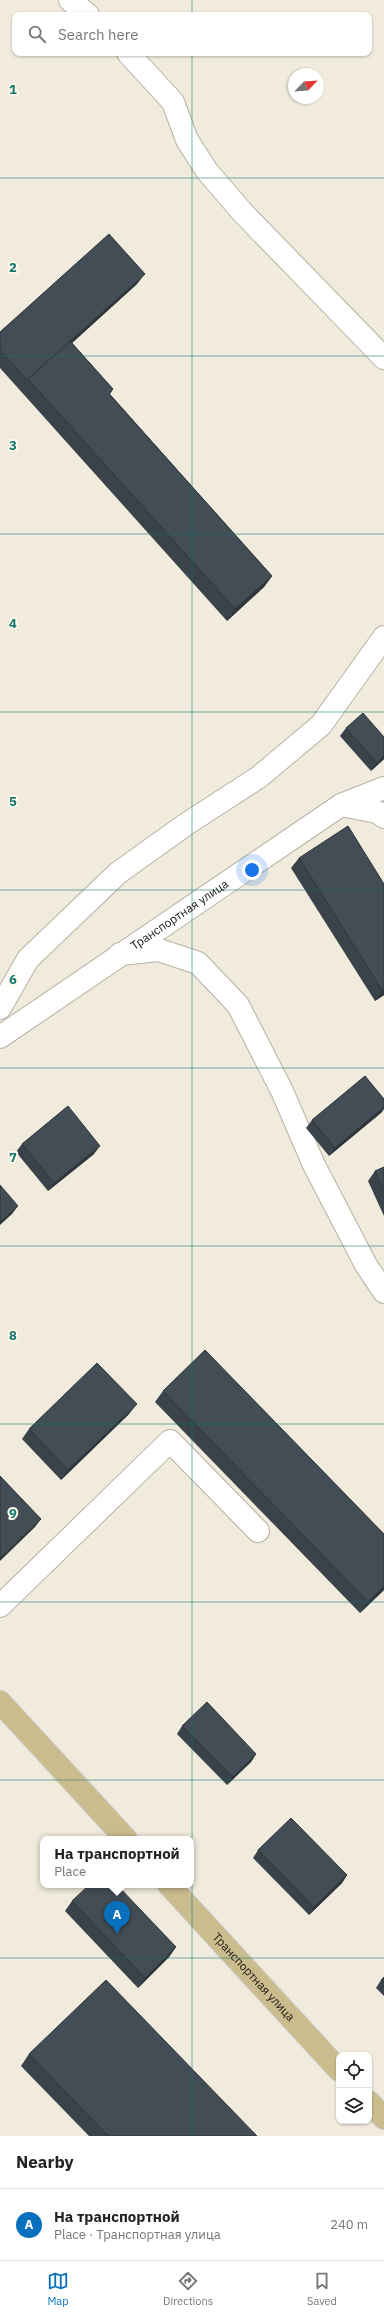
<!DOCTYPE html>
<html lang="en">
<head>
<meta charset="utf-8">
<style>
	:root { --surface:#fff; --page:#f2f2f2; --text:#222; --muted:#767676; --line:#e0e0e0; --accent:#0870bc }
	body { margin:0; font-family:"IBM Plex Sans",sans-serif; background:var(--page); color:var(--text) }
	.controls { position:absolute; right:12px; bottom:12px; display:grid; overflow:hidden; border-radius:8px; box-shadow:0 1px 3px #0004 }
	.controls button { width:36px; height:36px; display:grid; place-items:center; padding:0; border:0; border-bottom:1px solid var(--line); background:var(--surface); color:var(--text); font:20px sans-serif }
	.compass { position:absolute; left:288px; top:68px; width:36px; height:36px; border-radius:50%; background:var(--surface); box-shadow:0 1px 3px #0004; rotate:65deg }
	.you { position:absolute; left:252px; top:870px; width:14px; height:14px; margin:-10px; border:3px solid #fff; border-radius:50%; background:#1a73e8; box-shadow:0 0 0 6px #1a73e833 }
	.badge { display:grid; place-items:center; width:26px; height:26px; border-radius:50%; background:var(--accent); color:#fff; font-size:13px; font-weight:700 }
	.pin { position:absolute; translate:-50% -33px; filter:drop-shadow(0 1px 2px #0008) }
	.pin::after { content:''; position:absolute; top:21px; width:14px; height:12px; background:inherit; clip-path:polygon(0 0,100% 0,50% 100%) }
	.popup { position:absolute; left:40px; top:1836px; width:154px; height:52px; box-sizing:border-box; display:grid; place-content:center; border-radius:8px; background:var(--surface); filter:drop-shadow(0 1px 3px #0005); font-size:13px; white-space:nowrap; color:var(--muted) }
	.popup b { font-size:15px; color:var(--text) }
	.popup::after { content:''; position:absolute; left:50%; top:100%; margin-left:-8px; border:8px solid transparent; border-top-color:var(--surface) }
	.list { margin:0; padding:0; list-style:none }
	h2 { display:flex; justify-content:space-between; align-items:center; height:52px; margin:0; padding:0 16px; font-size:17px }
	h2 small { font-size:13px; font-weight:400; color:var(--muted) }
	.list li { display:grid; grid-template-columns:26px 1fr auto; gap:12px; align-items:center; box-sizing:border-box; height:72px; padding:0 16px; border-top:1px solid var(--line) }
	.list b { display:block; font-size:15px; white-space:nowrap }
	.list p { margin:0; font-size:13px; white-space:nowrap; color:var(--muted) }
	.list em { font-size:13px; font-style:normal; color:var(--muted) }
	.icon { flex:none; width:22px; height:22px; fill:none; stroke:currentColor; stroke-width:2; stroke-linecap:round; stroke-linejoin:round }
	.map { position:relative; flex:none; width:384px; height:2136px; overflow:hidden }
	.search { position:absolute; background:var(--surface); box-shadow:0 1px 3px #0004; left:12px; right:12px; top:12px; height:44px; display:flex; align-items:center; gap:10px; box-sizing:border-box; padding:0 14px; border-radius:8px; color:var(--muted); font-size:15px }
	.sheet { height:124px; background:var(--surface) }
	nav { display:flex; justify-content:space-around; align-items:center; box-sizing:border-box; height:56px; border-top:1px solid var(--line); background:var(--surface); font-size:11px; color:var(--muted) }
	nav a { display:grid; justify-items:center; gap:2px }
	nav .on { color:var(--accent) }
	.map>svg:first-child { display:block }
</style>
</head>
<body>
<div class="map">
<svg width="384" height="2136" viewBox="0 0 384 2136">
	<rect width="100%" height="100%" fill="#f0ebdc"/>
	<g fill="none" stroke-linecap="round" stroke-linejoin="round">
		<defs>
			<g id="minor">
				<path d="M 70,0 L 88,15"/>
				<path d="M 128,53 L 173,102 L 187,140 L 207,171 L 243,213 L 384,358"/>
				<path d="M 341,805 L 377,812 L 384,817"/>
				<path d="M 120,954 L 159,950 L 198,963 L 238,1005 L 282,1091 L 314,1165 L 366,1265 L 384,1292"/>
				<path d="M 0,1008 L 28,959 L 118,873 L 185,825 L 259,777 L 321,725 L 384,637"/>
				<path id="s1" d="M 0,1037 L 341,805 L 384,788"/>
				<path d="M 0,1606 L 170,1441 L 258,1531"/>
			</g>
			<g id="major">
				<path d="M 0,1702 L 126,1839"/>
				<path id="s2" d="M 169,1885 L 339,2070"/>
				<path d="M 369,2102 L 384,2118"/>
			</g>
		</defs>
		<use href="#minor" stroke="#b6b2a3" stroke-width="24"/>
		<use href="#major" stroke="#cdcccb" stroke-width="24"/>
		<use href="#minor" stroke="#fff" stroke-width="22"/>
		<use href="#major" stroke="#cbbc8e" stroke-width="22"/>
	</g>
	<g fill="#3a424a">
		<path d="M 137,284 L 72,343 L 113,389 L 110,394 L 272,576 L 264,587 L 227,621 L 0,368 L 0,332 Z"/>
		<path d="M 346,728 L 384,759 L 371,771 L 340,736 Z"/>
		<path d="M 299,858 L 384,884 L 384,995 L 375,1001 L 291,868 Z"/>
		<path d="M 382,1112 L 329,1156 L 306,1128 L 312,1120 Z"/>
		<path d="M 22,1144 L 94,1154 L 48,1191 L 16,1152 Z"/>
		<path d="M 384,1167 L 384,1216 L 368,1181 L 375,1171 Z"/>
		<path d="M 163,1391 L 384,1534 L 384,1590 L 360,1613 L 155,1402 Z"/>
		<path d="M 129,1414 L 61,1480 L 22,1439 L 29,1429 Z"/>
		<path d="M 182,1726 L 256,1754 L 251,1762 L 227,1785 L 177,1734 Z"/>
		<path d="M 258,1850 L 347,1875 L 342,1883 L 309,1915 L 253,1858 Z"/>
		<path d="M 72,1901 L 176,1947 L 169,1957 L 138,1988 L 65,1911 Z"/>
		<path d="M 384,1977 L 384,1996 L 376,1988 L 381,1980 Z"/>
		<path d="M 29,2054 L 257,2136 L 89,2136 L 21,2066 Z"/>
	</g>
	<g fill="#2f363c">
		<path d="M 145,274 L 137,284 L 30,381 L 28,379 Z"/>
		<path d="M 272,576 L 264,587 L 227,621 L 235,609 Z"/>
		<path d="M 384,756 L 384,759 L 371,771 L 377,763 Z"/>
		<path d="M 384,989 L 384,995 L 375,1001 L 382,990 Z"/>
		<path d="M 384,1107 L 384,1109 L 382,1112 L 329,1156 L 335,1148 Z"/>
		<path d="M 100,1146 L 94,1154 L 48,1191 L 54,1183 Z"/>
		<path d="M 18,1206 L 12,1214 L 0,1225 L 0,1222 Z"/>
		<path d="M 137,1404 L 129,1414 L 61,1480 L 68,1470 Z"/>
		<path d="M 41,1519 L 35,1527 L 0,1561 L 0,1558 Z"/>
		<path d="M 384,1586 L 384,1590 L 360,1613 L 368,1602 Z"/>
		<path d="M 256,1754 L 251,1762 L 227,1785 L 233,1777 Z"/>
		<path d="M 347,1875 L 342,1883 L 309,1915 L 314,1907 Z"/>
		<path d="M 176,1947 L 169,1957 L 138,1988 L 145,1978 Z"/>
	</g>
	<g fill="#434d56" stroke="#2f363c">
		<path d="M 109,234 L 145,274 L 27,380 L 0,350 L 0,332 Z"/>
		<path d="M 70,341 L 113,389 L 109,394 L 272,576 L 235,609 L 28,379 Z"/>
		<path d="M 363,713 L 384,737 L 384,756 L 377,763 L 346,728 Z"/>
		<path d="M 348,826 L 384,884 L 384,989 L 382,990 L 299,858 Z"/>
		<path d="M 365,1076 L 384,1099 L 384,1107 L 335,1148 L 312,1120 Z"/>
		<path d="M 68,1106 L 100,1146 L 54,1183 L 22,1144 Z"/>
		<path d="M 384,1167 L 384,1190 L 375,1171 Z"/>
		<path d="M 0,1185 L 18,1206 L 0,1222 Z"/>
		<path d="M 205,1350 L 384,1534 L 384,1586 L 368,1602 L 163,1391 Z"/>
		<path d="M 97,1363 L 137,1404 L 68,1470 L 29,1429 Z"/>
		<path d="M 0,1476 L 41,1519 L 0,1558 Z"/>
		<path d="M 207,1702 L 256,1754 L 233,1777 L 182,1726 Z"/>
		<path d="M 291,1818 L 347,1875 L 314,1907 L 258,1850 Z"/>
		<path d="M 89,1885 L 117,1885 L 176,1947 L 145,1978 L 72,1901 Z"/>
		<path d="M 384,1977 L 384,1982 L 381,1980 Z"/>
		<path d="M 106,1980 L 257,2136 L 108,2136 L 29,2054 Z"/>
	</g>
	<path fill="none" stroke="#0f766e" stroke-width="1" stroke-opacity="0.55" d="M 192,0 L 192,15M 192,53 L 192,2136M 0,178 L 384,178M 0,356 L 384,356M 0,534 L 384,534M 0,712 L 384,712M 0,890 L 384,890M 0,1068 L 384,1068M 0,1246 L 384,1246M 0,1424 L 384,1424M 0,1602 L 384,1602M 0,1780 L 384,1780M 0,1958 L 384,1958"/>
	<g text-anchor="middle" stroke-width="4" stroke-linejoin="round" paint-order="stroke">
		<g font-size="12" fill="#1b1914" stroke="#fef9e9">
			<text dy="4" stroke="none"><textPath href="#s1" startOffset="217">Транспортная улица</textPath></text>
			<text dy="4" stroke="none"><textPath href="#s2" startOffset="125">Транспортная улица</textPath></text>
		</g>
	</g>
	<g font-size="13" text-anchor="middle" font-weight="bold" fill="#0f766e" stroke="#fef9e9" stroke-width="4" stroke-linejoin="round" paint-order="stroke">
		<text x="13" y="94">1</text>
		<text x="13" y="272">2</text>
		<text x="13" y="450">3</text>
		<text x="13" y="628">4</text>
		<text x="13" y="806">5</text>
		<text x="13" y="984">6</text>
		<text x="13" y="1162">7</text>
		<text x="13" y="1340">8</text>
		<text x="13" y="1518">9</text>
	</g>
</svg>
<div class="controls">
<button><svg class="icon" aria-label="locate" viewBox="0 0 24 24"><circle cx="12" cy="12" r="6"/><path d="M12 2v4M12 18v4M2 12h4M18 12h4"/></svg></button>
<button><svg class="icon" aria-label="layers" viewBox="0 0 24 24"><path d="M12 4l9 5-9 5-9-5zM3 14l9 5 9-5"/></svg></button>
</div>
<svg class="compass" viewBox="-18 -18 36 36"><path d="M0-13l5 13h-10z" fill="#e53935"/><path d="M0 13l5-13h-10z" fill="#767676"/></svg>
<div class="you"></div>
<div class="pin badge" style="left:117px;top:1934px">A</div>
<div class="popup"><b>На транспортной</b>Place</div>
<div class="search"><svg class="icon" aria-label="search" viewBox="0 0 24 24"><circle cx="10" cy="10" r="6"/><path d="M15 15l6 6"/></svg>Search here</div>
</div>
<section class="sheet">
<h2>Nearby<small></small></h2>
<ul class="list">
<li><span class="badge">A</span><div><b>На транспортной</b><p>Place · Транспортная улица</p></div><em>240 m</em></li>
</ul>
</section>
<nav>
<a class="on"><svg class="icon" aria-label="map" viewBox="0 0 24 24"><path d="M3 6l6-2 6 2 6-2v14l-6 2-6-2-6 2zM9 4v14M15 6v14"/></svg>Map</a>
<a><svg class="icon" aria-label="directions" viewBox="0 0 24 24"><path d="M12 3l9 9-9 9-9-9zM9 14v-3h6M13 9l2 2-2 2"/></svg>Directions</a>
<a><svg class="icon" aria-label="saved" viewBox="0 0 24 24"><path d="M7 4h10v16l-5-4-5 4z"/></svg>Saved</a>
</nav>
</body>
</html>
